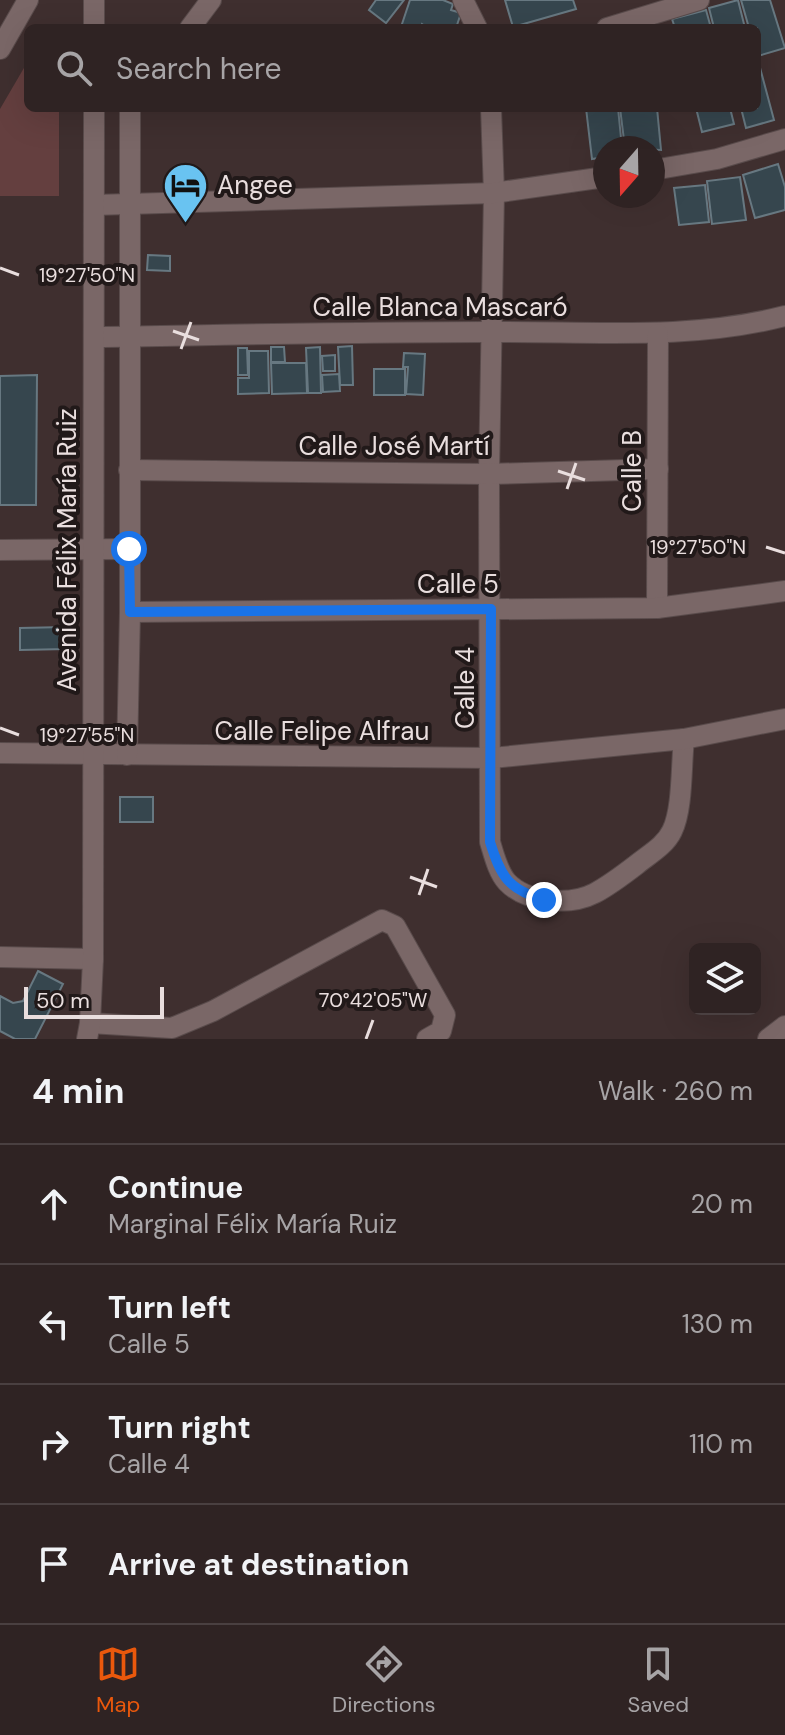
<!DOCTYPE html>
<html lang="en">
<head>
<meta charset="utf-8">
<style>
	:root { --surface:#2f2323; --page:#3b2f30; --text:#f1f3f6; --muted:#a7a4a6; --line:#4a4041; --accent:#ea580c }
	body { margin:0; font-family:"DM Sans",sans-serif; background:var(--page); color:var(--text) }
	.controls { position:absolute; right:24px; bottom:24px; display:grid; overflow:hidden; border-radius:12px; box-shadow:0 8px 32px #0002 }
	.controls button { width:72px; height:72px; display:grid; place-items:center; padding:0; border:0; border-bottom:2px solid var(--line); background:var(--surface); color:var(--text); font:40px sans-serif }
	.compass { position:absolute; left:593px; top:136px; width:72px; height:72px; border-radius:50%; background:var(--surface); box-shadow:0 8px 32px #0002; rotate:200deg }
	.scale { position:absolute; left:24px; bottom:20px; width:140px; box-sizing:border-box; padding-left:8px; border:4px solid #e9dede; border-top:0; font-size:22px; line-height:28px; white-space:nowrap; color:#e9dede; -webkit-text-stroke:6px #211919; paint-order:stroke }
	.stop { position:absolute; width:24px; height:24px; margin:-18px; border:6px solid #1a73e8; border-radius:50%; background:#fff }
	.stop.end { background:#1a73e8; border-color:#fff; box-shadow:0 2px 8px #0008 }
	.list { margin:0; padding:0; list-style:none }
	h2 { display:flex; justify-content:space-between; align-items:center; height:104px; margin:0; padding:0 32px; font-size:34px }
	h2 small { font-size:26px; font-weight:400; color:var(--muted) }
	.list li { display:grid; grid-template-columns:52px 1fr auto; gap:24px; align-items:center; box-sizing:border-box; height:120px; padding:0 32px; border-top:2px solid var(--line) }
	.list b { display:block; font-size:30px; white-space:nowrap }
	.list p { margin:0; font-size:26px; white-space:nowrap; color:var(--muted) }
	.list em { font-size:26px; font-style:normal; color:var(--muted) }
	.icon { flex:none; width:44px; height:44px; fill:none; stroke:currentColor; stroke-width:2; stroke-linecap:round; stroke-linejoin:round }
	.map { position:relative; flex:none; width:785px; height:1039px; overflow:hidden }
	.search { position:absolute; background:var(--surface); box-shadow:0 8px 32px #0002; left:24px; right:24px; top:24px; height:88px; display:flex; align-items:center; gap:20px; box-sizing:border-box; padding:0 28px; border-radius:12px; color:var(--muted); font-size:30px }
	.sheet { height:584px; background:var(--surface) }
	nav { display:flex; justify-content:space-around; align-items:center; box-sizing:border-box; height:112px; border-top:2px solid var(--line); background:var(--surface); font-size:22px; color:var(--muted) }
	nav a { display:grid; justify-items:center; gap:4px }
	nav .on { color:var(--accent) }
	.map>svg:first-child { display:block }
</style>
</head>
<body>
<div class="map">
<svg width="785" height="1039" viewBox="0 0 785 1039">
	<rect width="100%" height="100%" fill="#3f2f2f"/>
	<path fill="#643f3f" d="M 28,61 L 28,108 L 59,108 L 59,196 L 0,196 L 0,109 Z"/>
	<g fill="#36464e" stroke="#677881" stroke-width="2">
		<path d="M 376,0 L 404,0 L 386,23 L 369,10 Z"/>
		<path d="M 410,0 L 443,0 L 453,4 L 451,10 L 461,13 L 456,28 L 428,28 L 422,24 L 421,28 L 401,27 Z"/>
		<path d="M 505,0 L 573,0 L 576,9 L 513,27 Z"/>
		<path d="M 738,0 L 745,28 L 714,28 L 709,8 Z"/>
		<path d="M 741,0 L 770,0 L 785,48 L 758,56 L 757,28 L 749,28 Z"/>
		<path d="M 706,10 L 711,28 L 675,28 L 672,19 Z"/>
		<path d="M 757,64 L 759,64 L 774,120 L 746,128 L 741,108 L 757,108 Z"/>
		<path d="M 586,108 L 618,108 L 622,148 L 605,148 L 605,157 L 592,159 Z"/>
		<path d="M 620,108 L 657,108 L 661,150 L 625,148 Z"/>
		<path d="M 696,108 L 730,108 L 734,124 L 702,132 Z"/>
		<path d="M 778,164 L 785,187 L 785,210 L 755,218 L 743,175 Z"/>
		<path d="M 740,177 L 746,220 L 712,224 L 707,181 Z"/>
		<path d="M 705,185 L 709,222 L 679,225 L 674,188 Z"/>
		<path d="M 148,255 L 170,256 L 170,271 L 147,270 Z"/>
		<path d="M 352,346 L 353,385 L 340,385 L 338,347 Z"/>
		<path d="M 271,347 L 284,347 L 285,362 L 271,362 Z"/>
		<path d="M 320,347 L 321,393 L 308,393 L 306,348 Z"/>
		<path d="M 238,348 L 247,348 L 248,375 L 238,375 Z"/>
		<path d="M 249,351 L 268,351 L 269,393 L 238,394 L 238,378 L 249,378 Z"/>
		<path d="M 404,353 L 425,354 L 423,395 L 406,394 L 408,367 L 403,367 Z"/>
		<path d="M 335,355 L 335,371 L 323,371 L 322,356 Z"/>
		<path d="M 271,363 L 306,363 L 307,393 L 272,394 Z"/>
		<rect x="374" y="369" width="31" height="26"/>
		<path d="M 339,374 L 340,391 L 323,392 L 322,375 Z"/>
		<path d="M 37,375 L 36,505 L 0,505 L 0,376 Z"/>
		<path d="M 65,627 L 66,649 L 20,650 L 20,628 Z"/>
		<rect x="120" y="797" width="33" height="25"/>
		<path d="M 38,971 L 63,984 L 35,1039 L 15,1039 L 0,1031 L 0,996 L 13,1003 L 23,1001 Z"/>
	</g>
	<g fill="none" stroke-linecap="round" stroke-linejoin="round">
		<defs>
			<g id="minor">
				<path d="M 463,0 L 477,28"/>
				<path d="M 94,28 L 94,0"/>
				<path d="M 190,28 L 211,0"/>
				<path d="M 607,28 L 699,0"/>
				<path d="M 0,49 L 28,0"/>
				<path d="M 491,108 L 494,193 L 489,474 L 490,842 C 494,855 498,872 507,882 C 527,903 570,906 595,893 C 610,885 623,875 636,865 C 648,855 665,846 672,831 C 683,809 681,765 684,739"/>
				<path d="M 653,170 L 717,159 L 785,139"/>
				<path d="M 94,205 L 494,193 L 605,177"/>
				<path d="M 94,337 C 225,335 357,332 489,332 C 588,331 688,341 785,316"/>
				<path d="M 129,470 L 489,474 L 658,469"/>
				<path d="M 0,550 L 129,549"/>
				<path d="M 657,608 L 658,334"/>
				<path d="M 130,612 L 657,608 L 785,591"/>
				<path d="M 0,753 L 492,758 L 684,739 L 785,719"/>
				<path d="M 127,755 L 130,612 L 130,108"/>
				<path d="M 0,957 L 93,959"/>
				<path d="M 90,1023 L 172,1028 L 213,1011 L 382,920 L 395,926 L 445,1015 L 441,1031 L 427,1039"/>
				<path d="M 87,1039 L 90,1023 L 93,959 L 94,108"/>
				<path d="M 768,1039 L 785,1026"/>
			</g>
		</defs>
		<use href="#minor" stroke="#594b4b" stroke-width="22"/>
		<use href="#minor" stroke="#7a6767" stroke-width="20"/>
	</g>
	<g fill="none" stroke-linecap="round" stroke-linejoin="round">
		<path stroke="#1a73e8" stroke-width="10" d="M 129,549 L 130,612 L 491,609 L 490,842 C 501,877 508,889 544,900"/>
	</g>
	<path fill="none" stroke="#e9dede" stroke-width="3" d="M 0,268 L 19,275M 173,331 L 199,340M 181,349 L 191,322M 558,471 L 585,480M 567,489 L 576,463M 766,547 L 785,553M 0,728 L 19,735M 410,877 L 437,887M 419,895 L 428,869M 366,1039 L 373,1020"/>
	<defs>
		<symbol id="hotel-pin" viewBox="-11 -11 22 30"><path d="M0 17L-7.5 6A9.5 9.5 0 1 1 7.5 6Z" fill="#69c3f1" stroke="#211919"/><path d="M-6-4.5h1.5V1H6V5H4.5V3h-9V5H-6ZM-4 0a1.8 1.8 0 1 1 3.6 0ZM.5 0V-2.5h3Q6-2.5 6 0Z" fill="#111"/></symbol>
	</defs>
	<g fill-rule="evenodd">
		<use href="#hotel-pin" x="160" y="160" width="51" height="69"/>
	</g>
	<g text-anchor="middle" stroke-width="8" stroke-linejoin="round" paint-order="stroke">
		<g font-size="26" fill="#e9dede" stroke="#211919" text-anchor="start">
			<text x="217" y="194">Angee</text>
		</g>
		<g font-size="26" fill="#e9dede" stroke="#211919">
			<text x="440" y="316">Calle Blanca Mascaró</text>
			<text x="394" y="455">Calle José Martí</text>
			<text transform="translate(632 471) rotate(-90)" y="9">Calle B</text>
			<text transform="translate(67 550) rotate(-90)" y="9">Avenida Félix María Ruiz</text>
			<text x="458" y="593">Calle 5</text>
			<text transform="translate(465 688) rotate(-90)" y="9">Calle 4</text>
			<text x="322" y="740">Calle Felipe Alfrau</text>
		</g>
	</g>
	<g font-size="20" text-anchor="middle" fill="#e9dede" stroke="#211919" stroke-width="8" stroke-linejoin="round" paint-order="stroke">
		<text x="87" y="282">19°27'50"N</text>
		<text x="698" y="554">19°27'50"N</text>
		<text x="87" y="742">19°27'55"N</text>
		<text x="373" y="1007">70°42'05"W</text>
	</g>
</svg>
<div class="controls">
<button><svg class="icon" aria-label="layers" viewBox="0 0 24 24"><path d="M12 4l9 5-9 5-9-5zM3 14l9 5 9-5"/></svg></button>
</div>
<svg class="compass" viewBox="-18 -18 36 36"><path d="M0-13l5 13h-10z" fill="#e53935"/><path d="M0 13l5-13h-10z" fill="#a7a4a6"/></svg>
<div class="scale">50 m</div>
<div class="stop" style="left:129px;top:549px"></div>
<div class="stop end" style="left:544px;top:900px"></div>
<div class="search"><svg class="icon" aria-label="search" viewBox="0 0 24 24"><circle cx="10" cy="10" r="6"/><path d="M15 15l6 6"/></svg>Search here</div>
</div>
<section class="sheet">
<h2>4 min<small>Walk · 260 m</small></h2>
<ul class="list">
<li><svg class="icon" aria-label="ahead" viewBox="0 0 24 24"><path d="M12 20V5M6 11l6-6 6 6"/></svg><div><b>Continue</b><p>Marginal Félix María Ruiz</p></div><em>20 m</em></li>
<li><svg class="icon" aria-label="left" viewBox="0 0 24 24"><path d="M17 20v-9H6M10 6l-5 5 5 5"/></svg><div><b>Turn left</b><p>Calle 5</p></div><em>130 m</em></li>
<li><svg class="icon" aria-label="right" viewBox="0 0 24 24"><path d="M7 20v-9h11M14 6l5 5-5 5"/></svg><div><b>Turn right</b><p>Calle 4</p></div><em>110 m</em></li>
<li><svg class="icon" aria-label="arrive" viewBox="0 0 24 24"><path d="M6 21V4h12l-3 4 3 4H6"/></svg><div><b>Arrive at destination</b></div></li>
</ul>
</section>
<nav>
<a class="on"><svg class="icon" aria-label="map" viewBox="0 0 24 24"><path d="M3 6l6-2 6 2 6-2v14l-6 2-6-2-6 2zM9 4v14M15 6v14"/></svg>Map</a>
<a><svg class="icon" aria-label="directions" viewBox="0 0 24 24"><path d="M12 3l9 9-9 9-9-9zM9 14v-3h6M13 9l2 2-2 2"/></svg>Directions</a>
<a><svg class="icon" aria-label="saved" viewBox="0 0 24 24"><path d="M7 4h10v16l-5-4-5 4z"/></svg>Saved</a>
</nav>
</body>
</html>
